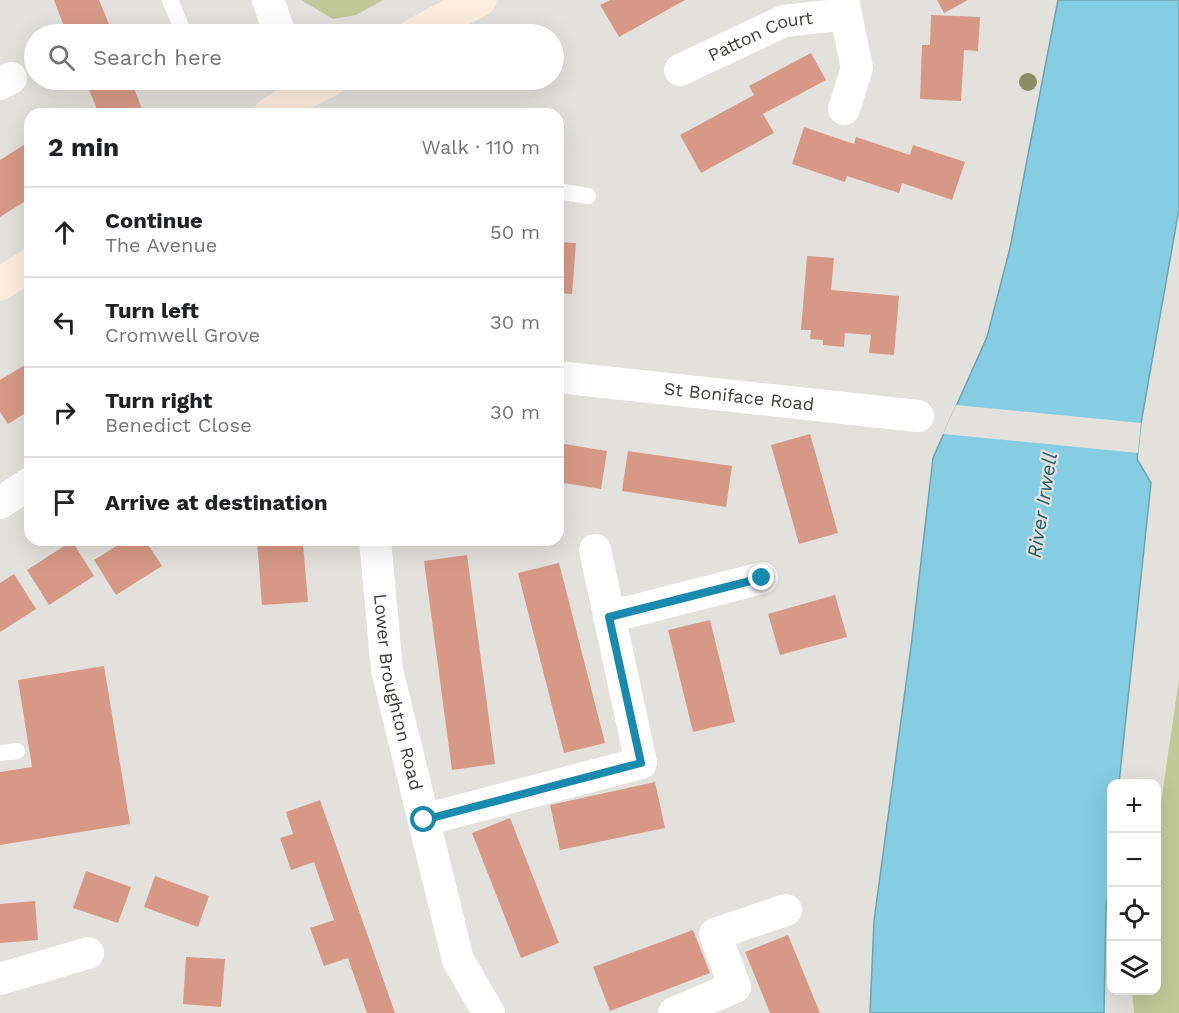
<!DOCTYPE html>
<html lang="en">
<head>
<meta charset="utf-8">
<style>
	:root { --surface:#fff; --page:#f6f6f6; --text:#202124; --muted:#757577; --line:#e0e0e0 }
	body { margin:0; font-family:"Work Sans",sans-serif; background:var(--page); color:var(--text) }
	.controls { position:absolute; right:18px; bottom:18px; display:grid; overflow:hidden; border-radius:12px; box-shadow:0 6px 24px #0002 }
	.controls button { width:54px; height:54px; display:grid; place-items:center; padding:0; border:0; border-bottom:2px solid var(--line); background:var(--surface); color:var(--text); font:30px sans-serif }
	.stop { position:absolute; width:18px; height:18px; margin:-14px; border:4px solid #1889af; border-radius:50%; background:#fff }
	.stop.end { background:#1889af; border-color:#fff; box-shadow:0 2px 6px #0008 }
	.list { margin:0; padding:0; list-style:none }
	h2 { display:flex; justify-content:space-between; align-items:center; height:78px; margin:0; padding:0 24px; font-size:26px }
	h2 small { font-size:20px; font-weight:400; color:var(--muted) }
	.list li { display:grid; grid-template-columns:39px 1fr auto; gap:18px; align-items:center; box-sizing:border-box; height:90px; padding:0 24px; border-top:2px solid var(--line) }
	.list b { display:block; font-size:22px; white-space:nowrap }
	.list p { margin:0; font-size:20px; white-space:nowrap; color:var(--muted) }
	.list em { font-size:20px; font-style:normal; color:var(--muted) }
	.icon { flex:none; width:33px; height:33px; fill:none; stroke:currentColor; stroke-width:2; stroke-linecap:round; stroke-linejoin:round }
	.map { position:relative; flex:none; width:1179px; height:1013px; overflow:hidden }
	.search { position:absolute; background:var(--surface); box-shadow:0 6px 24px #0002; left:24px; top:24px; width:540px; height:66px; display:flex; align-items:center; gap:15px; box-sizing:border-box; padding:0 21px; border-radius:33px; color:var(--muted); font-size:22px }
	.panel { position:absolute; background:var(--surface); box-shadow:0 6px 24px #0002; left:24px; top:108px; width:540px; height:438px; border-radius:18px }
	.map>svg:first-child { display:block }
</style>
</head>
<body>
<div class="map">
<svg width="1179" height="1013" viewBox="0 0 1179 1013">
	<rect width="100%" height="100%" fill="#e3e1db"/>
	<g fill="#c1c999">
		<path d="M 301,0 L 383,0 L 356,15 L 333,19 Z"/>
		<path d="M 1179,679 L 1179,1013 L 1134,1013 L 1132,991 L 1156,990 L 1157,830 Z"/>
	</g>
	<path fill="#84cde3" stroke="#6fa2b0" stroke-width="1.5" d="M 1058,0 L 1179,0 L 1179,209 L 1141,423 L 1137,459 L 1151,483 L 1119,783 L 1112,784 L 1112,856 L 1106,908 L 1104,1013 L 870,1013 L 874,921 L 912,639 L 933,458 L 987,337 L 1010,248 Z"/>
	<path fill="#e3e1db" d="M 956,405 L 1141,423 L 1138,453 L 943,434 Z"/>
	<g fill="#d79986">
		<path d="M 54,0 L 99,0 L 113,34 L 67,34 Z"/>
		<path d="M 610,0 L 685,0 L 619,37 L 600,5 Z"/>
		<path d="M 937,0 L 968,0 L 944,13 Z"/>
		<path d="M 931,15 L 980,17 L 978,51 L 964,50 L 961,101 L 920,99 L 922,45 L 930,45 Z"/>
		<path d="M 811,53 L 826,80 L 763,114 L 774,133 L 701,173 L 680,135 L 754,95 L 749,86 Z"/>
		<path d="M 85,80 L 131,80 L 144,114 L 99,114 Z"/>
		<path d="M 804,127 L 854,144 L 856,137 L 910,155 L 913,145 L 965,162 L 952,200 L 902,183 L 899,193 L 847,176 L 845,182 L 792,164 Z"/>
		<path d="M 30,141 L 30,198 L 0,217 L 0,160 Z"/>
		<path d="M 558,242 L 576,243 L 572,294 L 558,293 Z"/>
		<path d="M 807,256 L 834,258 L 831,290 L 899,296 L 894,355 L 869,353 L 871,335 L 845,333 L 844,347 L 823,345 L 823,340 L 810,339 L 811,330 L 801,330 Z"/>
		<path d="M 30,362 L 30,410 L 8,424 L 0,412 L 0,380 Z"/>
		<path d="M 810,434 L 838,533 L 799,544 L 771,445 Z"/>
		<path d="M 558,443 L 607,451 L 601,489 L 558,482 Z"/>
		<path d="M 628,451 L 732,466 L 726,507 L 622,491 Z"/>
		<path d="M 126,540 L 145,540 L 162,566 L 116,595 L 94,560 Z"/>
		<path d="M 264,540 L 309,540 L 309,543 L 303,544 L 308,602 L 262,605 L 257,541 Z"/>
		<path d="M 72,541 L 94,576 L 49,605 L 27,570 Z"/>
		<path d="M 467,555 L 495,764 L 452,770 L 424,561 Z"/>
		<path d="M 559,563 L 605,743 L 564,753 L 518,573 Z"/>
		<path d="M 14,574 L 36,609 L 0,632 L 0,583 Z"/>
		<path d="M 835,595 L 847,637 L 780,655 L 768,614 Z"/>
		<path d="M 710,620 L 735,722 L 693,732 L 668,630 Z"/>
		<path d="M 104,666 L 130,824 L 0,845 L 0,772 L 32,767 L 18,680 Z"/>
		<path d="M 655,782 L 665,828 L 560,850 L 550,805 Z"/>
		<path d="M 320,800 L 395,1013 L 367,1013 L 348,958 L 324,966 L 310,928 L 334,920 L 314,862 L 291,870 L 280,838 L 293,834 L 286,812 Z"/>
		<path d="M 510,818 L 559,943 L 521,958 L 472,833 Z"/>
		<path d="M 86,871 L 131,887 L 118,923 L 73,908 Z"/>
		<path d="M 155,876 L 209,896 L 198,927 L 144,907 Z"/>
		<path d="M 35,901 L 38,940 L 0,943 L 0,904 Z"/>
		<path d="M 693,930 L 710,973 L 610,1011 L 593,967 Z"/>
		<path d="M 788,935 L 820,1013 L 770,1013 L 745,952 Z"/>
		<path d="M 186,957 L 225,959 L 221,1007 L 183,1004 Z"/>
	</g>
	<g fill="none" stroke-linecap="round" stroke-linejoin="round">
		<g stroke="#fff" stroke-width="16">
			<path d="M 170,0 L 184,34"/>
			<path d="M 558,191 L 588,196"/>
			<path d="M 0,753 L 17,751"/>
		</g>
		<g stroke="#fff" stroke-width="32">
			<path d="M 268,0 L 280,34"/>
			<path d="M 843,0 L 857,68 L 844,109"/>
			<path id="s1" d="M 680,70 L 784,21 L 846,14"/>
			<path d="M 0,84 L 11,78"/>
			<path id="s2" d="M 558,377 L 918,416"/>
			<path d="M 0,503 L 30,483"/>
			<path id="s3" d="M 375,540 L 387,670 L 458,960 L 489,1013"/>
			<path d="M 609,617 L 762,578"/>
			<path d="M 424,820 L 641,763 L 595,550"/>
			<path d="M 0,979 L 88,953"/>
			<path d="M 674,1013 L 735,987 L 715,934 L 786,910"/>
		</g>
		<g stroke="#fdedde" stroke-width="33">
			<path d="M 415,34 L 480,0"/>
			<path d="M 270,114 L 300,95 L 330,80"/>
			<path d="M 0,284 L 30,265"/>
		</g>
	</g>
	<circle fill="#8a8d63" cx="1028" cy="82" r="9"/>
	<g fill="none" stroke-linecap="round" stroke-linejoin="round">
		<path stroke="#1889af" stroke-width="8" d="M 424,820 L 641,763 L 609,617 L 762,578"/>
	</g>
	<g text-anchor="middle" stroke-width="4.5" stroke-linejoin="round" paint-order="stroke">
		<g font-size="18" fill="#3e3d3a" stroke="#e3e1db">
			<text dy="6" stroke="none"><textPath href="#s1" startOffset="88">Patton Court</textPath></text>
			<text dy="6" stroke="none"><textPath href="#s2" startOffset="182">St Boniface Road</textPath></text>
			<text dy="6" stroke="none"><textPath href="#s3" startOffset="154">Lower Broughton Road</textPath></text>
		</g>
		<g font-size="20" font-style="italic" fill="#235f6e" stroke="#e3e1db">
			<text transform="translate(1042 505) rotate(-81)" y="7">River Irwell</text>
		</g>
	</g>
</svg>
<div class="controls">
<button>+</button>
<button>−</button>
<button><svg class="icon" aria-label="locate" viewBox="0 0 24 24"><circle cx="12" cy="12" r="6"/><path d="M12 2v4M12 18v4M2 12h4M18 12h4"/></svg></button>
<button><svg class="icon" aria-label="layers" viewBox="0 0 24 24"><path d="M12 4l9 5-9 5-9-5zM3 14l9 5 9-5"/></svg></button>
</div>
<div class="stop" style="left:424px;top:820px"></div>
<div class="stop end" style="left:762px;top:578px"></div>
<div class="search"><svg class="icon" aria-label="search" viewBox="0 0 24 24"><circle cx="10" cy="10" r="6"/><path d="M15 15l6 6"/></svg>Search here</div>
<section class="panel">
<h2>2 min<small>Walk · 110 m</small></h2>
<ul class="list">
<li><svg class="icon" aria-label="ahead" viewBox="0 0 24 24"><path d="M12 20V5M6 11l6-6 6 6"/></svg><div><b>Continue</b><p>The Avenue</p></div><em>50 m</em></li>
<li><svg class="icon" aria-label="left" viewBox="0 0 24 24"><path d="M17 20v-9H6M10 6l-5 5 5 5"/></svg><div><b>Turn left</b><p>Cromwell Grove</p></div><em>30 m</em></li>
<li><svg class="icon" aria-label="right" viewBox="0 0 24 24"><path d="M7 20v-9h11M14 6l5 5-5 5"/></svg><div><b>Turn right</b><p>Benedict Close</p></div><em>30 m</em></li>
<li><svg class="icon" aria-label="arrive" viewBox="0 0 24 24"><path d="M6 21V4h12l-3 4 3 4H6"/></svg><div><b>Arrive at destination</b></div></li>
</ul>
</section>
</div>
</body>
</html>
